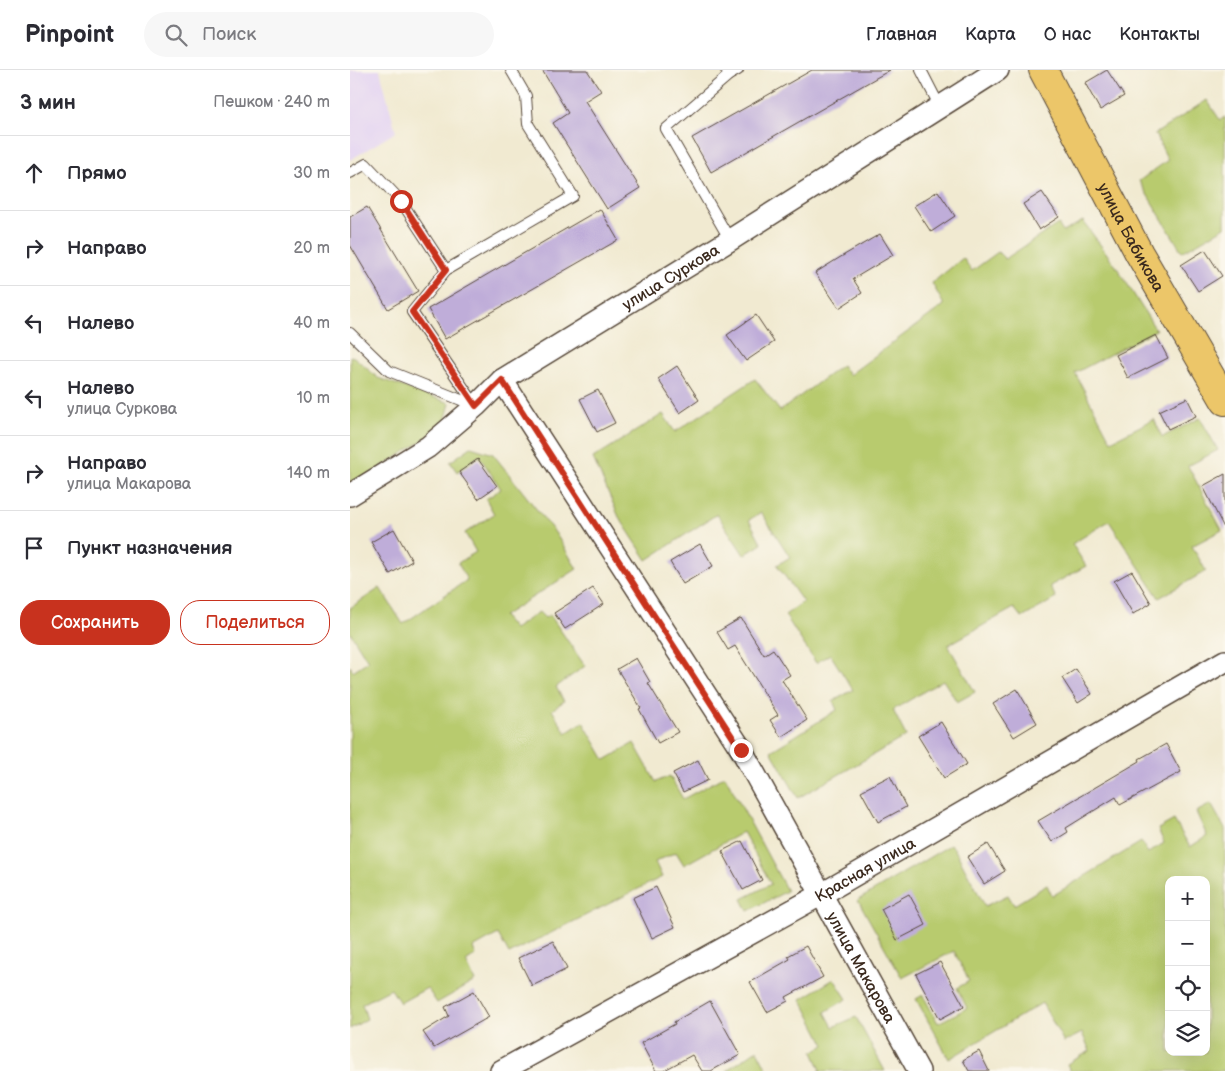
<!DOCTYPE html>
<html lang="ru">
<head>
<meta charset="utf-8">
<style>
	:root { --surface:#fff; --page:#f7f7f7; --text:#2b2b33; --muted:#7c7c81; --line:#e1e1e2; --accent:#c8321e }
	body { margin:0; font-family:"Balsamiq Sans",sans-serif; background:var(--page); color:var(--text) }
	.controls { position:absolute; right:15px; bottom:15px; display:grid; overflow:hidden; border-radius:10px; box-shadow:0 5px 20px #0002 }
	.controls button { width:45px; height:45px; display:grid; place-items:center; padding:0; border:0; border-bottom:1px solid var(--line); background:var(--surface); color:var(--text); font:25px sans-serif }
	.stop { position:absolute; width:15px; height:15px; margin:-11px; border:4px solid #c8321e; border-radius:50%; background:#fff }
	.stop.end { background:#c8321e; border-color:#fff; box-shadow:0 1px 5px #0008 }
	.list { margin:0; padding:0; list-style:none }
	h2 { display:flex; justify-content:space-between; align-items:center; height:65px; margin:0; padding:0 20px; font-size:21px }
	h2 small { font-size:16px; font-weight:400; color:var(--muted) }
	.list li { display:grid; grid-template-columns:32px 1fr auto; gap:15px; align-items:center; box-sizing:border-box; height:75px; padding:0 20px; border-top:1px solid var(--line) }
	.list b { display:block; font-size:19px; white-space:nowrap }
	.list p { margin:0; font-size:16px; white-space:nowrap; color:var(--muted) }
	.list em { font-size:16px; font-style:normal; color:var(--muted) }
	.actions { display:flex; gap:10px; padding:15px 20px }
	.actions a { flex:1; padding:11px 0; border:1px solid var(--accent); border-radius:20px; text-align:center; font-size:18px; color:var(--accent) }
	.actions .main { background:var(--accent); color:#fff }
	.icon { flex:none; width:28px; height:28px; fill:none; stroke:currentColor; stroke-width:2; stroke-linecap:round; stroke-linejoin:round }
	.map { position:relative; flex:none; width:875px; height:1001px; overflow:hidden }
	header { display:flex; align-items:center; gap:30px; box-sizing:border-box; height:70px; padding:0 25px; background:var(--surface); border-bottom:1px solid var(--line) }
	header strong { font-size:24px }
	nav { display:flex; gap:28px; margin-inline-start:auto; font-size:18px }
	.search { width:350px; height:45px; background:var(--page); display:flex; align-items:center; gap:12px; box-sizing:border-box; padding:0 18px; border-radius:28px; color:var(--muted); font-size:19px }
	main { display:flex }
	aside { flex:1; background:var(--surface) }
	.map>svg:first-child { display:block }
</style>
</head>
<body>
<header>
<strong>Pinpoint</strong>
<div class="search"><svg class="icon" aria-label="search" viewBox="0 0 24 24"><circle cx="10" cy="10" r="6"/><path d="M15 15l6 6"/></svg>Поиск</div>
<nav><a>Главная</a><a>Карта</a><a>О нас</a><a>Контакты</a></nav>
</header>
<main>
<aside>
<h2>3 мин<small>Пешком · 240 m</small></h2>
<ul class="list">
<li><svg class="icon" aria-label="ahead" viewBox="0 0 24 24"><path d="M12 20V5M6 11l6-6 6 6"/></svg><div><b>Прямо</b></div><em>30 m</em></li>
<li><svg class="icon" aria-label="right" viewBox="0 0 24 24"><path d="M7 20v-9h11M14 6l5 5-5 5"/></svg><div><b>Направо</b></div><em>20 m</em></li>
<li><svg class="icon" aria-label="left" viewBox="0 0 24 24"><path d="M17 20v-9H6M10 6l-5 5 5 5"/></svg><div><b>Налево</b></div><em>40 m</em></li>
<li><svg class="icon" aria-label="left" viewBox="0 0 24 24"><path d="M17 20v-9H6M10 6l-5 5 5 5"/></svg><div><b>Налево</b><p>улица Суркова</p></div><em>10 m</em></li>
<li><svg class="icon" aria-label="right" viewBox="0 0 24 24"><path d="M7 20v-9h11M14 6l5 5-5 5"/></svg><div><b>Направо</b><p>улица Макарова</p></div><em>140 m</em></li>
<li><svg class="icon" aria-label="arrive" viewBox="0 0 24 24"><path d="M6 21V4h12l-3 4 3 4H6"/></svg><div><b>Пункт назначения</b></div></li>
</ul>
<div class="actions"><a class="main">Сохранить</a><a>Поделиться</a></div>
</aside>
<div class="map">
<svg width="875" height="1001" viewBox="0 0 875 1001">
	<rect width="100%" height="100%" fill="#fbf7ec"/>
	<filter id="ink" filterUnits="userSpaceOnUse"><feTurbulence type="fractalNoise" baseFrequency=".02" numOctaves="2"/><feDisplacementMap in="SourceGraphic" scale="10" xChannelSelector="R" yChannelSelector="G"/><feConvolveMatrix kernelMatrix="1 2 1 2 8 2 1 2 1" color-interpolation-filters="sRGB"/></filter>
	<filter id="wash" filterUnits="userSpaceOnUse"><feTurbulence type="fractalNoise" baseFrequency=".0096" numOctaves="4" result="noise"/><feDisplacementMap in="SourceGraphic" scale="20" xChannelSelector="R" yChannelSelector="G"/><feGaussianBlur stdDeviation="1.12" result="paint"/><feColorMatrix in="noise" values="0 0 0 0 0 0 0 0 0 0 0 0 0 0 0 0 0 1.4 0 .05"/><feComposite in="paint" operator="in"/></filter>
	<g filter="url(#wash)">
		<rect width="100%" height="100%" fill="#f1ead1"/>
		<path fill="#e3d3f2" d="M 0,0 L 30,0 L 46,62 L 0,90 Z"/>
		<g fill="#b8cb6e" stroke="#7a7a46" fill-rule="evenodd">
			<path d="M 857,30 L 870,50 L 875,47 L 875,157 L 832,182 L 789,111 L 818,90 L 805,64 Z"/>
			<path d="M 733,151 L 768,199 L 806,260 L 725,303 L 761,371 L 804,349 L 812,367 L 850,348 L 868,380 L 838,396 L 872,460 L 842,476 L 856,501 L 809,528 L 759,451 L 722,474 L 736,496 L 700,516 L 706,528 L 672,548 L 664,538 L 598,575 L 625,622 L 607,632 L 593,610 L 543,640 L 556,666 L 448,728 L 421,681 L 487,640 L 483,631 L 503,620 L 480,584 L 466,593 L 435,545 L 453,532 L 427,495 L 440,487 L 411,442 L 399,450 L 412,474 L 394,485 L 367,444 L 297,490 L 269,447 L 243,388 L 313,344 L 325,362 L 405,309 L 430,341 L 492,295 L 499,305 L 594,235 L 582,213 L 613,188 L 622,201 L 648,182 L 655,189 L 708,154 L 713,162 Z"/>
			<path d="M 0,286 L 4,287 L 28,308 L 100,333 L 95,352 L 77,368 L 0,417 Z"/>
			<path d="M 121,377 L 143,384 L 206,464 L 227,499 L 153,546 L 164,559 L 189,542 L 195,548 L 200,545 L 235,596 L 206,617 L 214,631 L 202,640 L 216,663 L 233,652 L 255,690 L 284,673 L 306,712 L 320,706 L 333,729 L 375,706 L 437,821 L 398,841 L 392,829 L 421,814 L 393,762 L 334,795 L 326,782 L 305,792 L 312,807 L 159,884 L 148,864 L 123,878 L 126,885 L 116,892 L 125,911 L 87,933 L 77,918 L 50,933 L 41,919 L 12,934 L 17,949 L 0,959 L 0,596 L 3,601 L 18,591 L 0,562 L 0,538 L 30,518 L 53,554 L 117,510 L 108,493 L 126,482 L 115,463 L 144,444 L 136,429 L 151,419 L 129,386 L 107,402 L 100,392 Z"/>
			<path d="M 861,734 L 875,759 L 875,1001 L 720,1001 L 717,994 L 740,981 L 732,963 L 714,972 L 692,933 L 599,989 L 566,929 L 573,925 L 588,953 L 617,938 L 607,918 L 619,911 L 604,881 L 552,908 L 508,830 L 600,775 L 604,778 L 635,836 L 658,825 L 664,835 L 697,815 L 702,826 L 791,772 L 798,783 L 814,773 L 808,759 L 824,750 L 840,777 L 857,766 L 846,742 ZM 819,810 L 856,810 L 856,982 L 819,982 Z"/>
			<path d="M 484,909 L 497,929 L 475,942 L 483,957 L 506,947 L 535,1001 L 469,1001 L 471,1000 L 463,982 L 475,975 L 451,929 Z"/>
			<path d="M 407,980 L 418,1001 L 376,1001 Z"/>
		</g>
		<g id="blocks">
			<g fill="#bfadd9">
				<path d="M 192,0 L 237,0 L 251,21 L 235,31 L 290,118 L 257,139 L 203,53 L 218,43 Z"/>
				<path d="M 462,0 L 540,0 L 361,102 L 342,68 Z"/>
				<path d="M 757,0 L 774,26 L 750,40 L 735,13 Z"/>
				<path d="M 588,121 L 605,146 L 581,162 L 564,136 Z"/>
				<path d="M 692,122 L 709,147 L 689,160 L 673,134 Z"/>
				<path d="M 17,137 L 68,221 L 38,239 L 0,175 L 0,147 Z"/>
				<path d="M 250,139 L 268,170 L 95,269 L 78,239 Z"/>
				<path d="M 530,164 L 543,185 L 503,209 L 512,223 L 489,238 L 465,203 L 489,188 Z"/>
				<path d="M 855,180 L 872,206 L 848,221 L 831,195 Z"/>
				<path d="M 406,245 L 424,272 L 396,291 L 377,265 Z"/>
				<path d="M 806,265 L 818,288 L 778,308 L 766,285 Z"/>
				<path d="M 327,296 L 349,330 L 330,343 L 308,309 Z"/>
				<path d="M 248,320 L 265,353 L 247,362 L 230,329 Z"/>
				<path d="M 837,328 L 846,346 L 818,359 L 809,341 Z"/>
				<path d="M 128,389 L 147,416 L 128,429 L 109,402 Z"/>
				<path d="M 875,404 L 875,460 L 853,416 Z"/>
				<path d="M 44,459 L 62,491 L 40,504 L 21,472 Z"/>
				<path d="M 350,474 L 363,496 L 333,514 L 320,492 Z"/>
				<path d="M 782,501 L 801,533 L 783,544 L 764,511 Z"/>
				<path d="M 243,518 L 254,534 L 215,559 L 204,543 Z"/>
				<path d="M 391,548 L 414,585 L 423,579 L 440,605 L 432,610 L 457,650 L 431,667 L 420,650 L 428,645 L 385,576 L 378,580 L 367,562 Z"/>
				<path d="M 286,588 L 300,612 L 298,613 L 328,662 L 308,673 L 289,639 L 291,638 L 267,599 Z"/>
				<path d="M 726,599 L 742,624 L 728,633 L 712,608 Z"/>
				<path d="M 667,619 L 687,653 L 664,667 L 643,634 Z"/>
				<path d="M 591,652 L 617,694 L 594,708 L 568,666 Z"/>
				<path d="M 816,674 L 831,702 L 770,735 L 766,727 L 716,758 L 718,762 L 702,772 L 688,751 L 790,691 L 789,689 Z"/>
				<path d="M 348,690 L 358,710 L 333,722 L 323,703 Z"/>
				<path d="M 540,706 L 556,737 L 528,752 L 511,721 Z"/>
				<path d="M 392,771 L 412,810 L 393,820 L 372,781 Z"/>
				<path d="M 638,774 L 655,801 L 634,814 L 617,787 Z"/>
				<path d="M 306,817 L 325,857 L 302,868 L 283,828 Z"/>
				<path d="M 559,824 L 576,855 L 547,870 L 531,839 Z"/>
				<path d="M 203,871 L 217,899 L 182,916 L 168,888 Z"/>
				<path d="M 456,876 L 473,907 L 436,927 L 438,931 L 417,942 L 400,912 L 440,889 L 438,886 Z"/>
				<path d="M 590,892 L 614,936 L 590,949 L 566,904 Z"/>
				<path d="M 124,921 L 139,947 L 84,978 L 73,962 L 99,946 L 95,937 Z"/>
				<path d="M 360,931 L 390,985 L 361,1001 L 352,1001 L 342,985 L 313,1001 L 306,1001 L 291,973 L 325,954 L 324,952 Z"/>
				<path d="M 629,981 L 639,1001 L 619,1001 L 613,990 Z"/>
			</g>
		</g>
	</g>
	<g filter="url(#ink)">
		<use href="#blocks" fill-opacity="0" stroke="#564739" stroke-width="1"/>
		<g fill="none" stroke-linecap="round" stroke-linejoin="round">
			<defs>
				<g id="service">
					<path d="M 376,0 L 379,5 L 316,59 L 380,170"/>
					<path d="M 571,0 L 590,37"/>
					<path d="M 379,5 L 388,0"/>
					<path d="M 0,103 L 16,94 L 51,131 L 96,200"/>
					<path d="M 0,263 L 39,301 L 126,336"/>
					<path d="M 126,336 L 62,242 L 96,200 L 223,126 L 178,54 L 176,26 L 161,0"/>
				</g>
				<g id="minor">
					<path id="s1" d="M 152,310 L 391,679 L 569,1001"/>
					<path id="s2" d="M 0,425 L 78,377 L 126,336 L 152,310 L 380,170 L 648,0"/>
					<path id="s3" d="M 151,1001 L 472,824 L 875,591"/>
				</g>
				<g id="primary">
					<path id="s4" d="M 693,0 L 789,183 L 875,331"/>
				</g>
			</defs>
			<use href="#service" stroke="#564739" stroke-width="12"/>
			<use href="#minor" stroke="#564739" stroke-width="24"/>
			<use href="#primary" stroke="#564739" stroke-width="30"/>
			<use href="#service" stroke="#fff" stroke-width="10"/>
			<use href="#minor" stroke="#fff" stroke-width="21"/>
			<use href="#primary" stroke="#ecc669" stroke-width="28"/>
		</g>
	</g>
	<g fill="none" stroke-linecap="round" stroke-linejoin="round" filter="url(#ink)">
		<path stroke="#c8321e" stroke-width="6" d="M 51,131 L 96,200 L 62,242 L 126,336 L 152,310 L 391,680"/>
	</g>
	<g text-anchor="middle" stroke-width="4.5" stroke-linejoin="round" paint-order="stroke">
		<g font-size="16" fill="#3b2a1e" stroke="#fbf7ec">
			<text dy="6" stroke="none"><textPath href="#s4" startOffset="189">улица Бабикова</textPath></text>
			<text dy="6" stroke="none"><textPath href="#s2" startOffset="389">улица Суркова</textPath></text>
			<text dy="6" stroke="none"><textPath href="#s3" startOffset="416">Красная улица</textPath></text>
			<text dy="6" stroke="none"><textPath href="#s1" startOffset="689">улица Макарова</textPath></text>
		</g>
	</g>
</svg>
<div class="controls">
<button>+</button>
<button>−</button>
<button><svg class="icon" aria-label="locate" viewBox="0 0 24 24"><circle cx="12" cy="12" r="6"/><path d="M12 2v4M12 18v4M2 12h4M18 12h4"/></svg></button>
<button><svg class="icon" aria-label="layers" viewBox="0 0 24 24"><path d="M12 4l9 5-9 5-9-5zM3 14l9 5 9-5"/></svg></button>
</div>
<div class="stop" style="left:51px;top:131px"></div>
<div class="stop end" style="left:391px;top:680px"></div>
</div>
</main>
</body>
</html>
